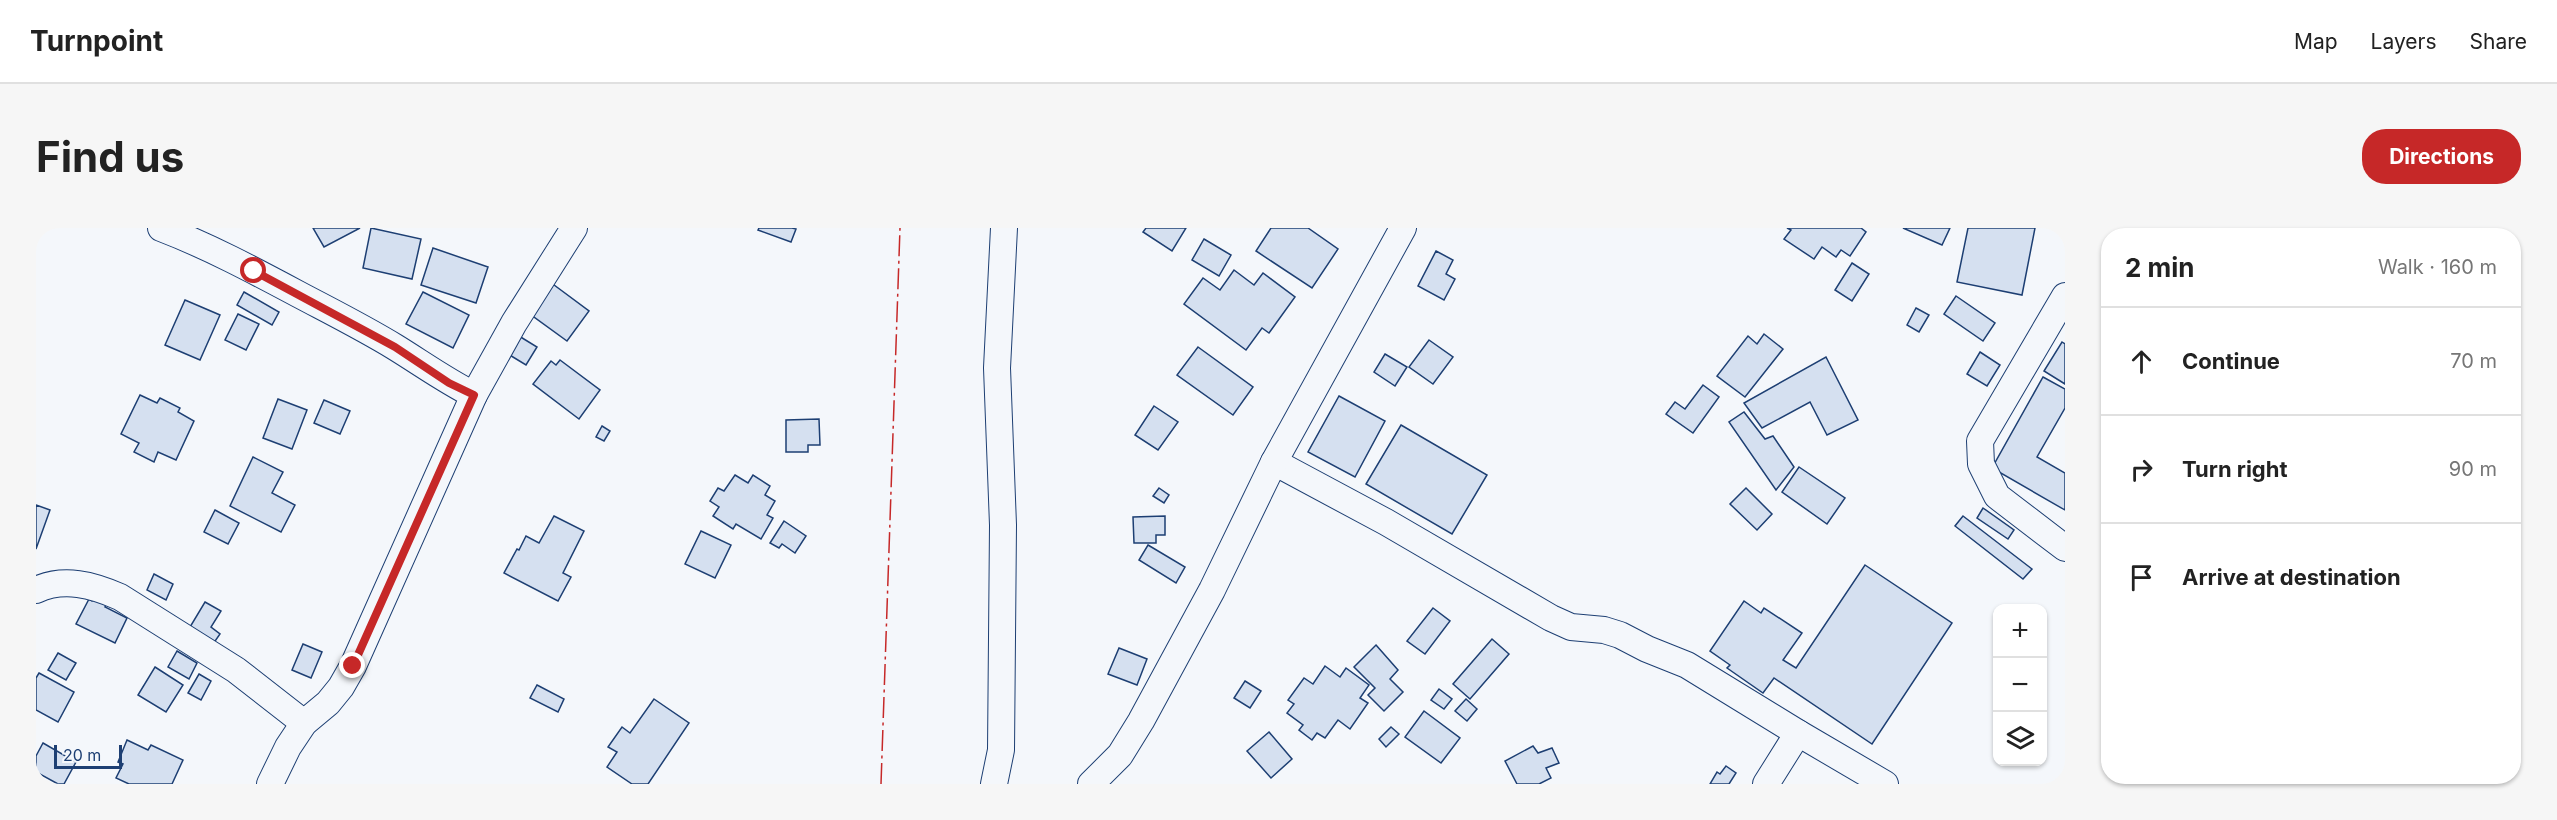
<!DOCTYPE html>
<html lang="en">
<head>
<meta charset="utf-8">
<style>
	:root { --surface:#fff; --page:#f6f6f6; --text:#222; --muted:#767676; --line:#e0e0e0; --accent:#c62828 }
	body { margin:0; font-family:Inter,sans-serif; background:var(--page); color:var(--text) }
	.controls { position:absolute; right:18px; bottom:18px; display:grid; overflow:hidden; border-radius:12px; box-shadow:0 2px 4px #0004 }
	.controls button { width:54px; height:54px; display:grid; place-items:center; padding:0; border:0; border-bottom:2px solid var(--line); background:var(--surface); color:var(--text); font:30px sans-serif }
	.scale { position:absolute; left:18px; bottom:15px; width:68px; box-sizing:border-box; padding-left:6px; border:3px solid #1d3f73; border-top:0; font-size:16px; line-height:21px; white-space:nowrap; color:#1d3f73; -webkit-text-stroke:4px #f4f7fb; paint-order:stroke }
	.stop { position:absolute; width:18px; height:18px; margin:-14px; border:4px solid #c62828; border-radius:50%; background:#fff }
	.stop.end { background:#c62828; border-color:#fff; box-shadow:0 2px 6px #0008 }
	.list { margin:0; padding:0; list-style:none }
	h2 { display:flex; justify-content:space-between; align-items:center; height:78px; margin:0; padding:0 24px; font-size:26px }
	h2 small { font-size:20px; font-weight:400; color:var(--muted) }
	.list li { display:grid; grid-template-columns:39px 1fr auto; gap:18px; align-items:center; box-sizing:border-box; height:108px; padding:0 24px; border-top:2px solid var(--line) }
	.list b { display:block; font-size:22px; white-space:nowrap }
	.list em { font-size:20px; font-style:normal; color:var(--muted) }
	.icon { flex:none; width:33px; height:33px; fill:none; stroke:currentColor; stroke-width:2; stroke-linecap:round; stroke-linejoin:round }
	.map { position:relative; flex:none; width:2029px; height:556px; overflow:hidden; border-radius:24px }
	header { display:flex; align-items:center; gap:36px; box-sizing:border-box; height:84px; padding:0 30px; background:var(--surface); border-bottom:2px solid var(--line) }
	header strong { font-size:28px }
	nav { display:flex; gap:33px; margin-inline-start:auto; font-size:21px }
	.intro { display:flex; align-items:center; justify-content:space-between; box-sizing:border-box; height:144px; padding:0 36px }
	h1 { margin:0; font-size:42px }
	.button { padding:15px 27px; border-radius:24px; background:var(--accent); color:#fff; font-size:21px; font-weight:700 }
	main { display:flex; gap:36px; padding:0 36px }
	aside { flex:1; background:var(--surface); border-radius:24px; box-shadow:0 2px 4px #0004 }
	.map>svg:first-child { display:block }
</style>
</head>
<body>
<header>
<strong>Turnpoint</strong>
<nav><a>Map</a><a>Layers</a><a>Share</a></nav>
</header>
<div class="intro"><h1>Find us</h1><a class="button">Directions</a></div>
<main>
<div class="map">
<svg width="2029" height="556" viewBox="0 0 2029 556">
	<rect width="100%" height="100%" fill="#f4f7fb"/>
	<g fill="#d5e0f0" stroke="#1d3f73" stroke-width="1.5">
		<path d="M 277,0 L 324,0 L 288,19 Z"/>
		<path d="M 335,0 L 385,11 L 376,51 L 327,40 Z"/>
		<path d="M 723,0 L 756,0 L 760,1 L 755,14 L 722,2 Z"/>
		<path d="M 1110,0 L 1150,0 L 1136,23 L 1107,4 Z"/>
		<path d="M 1235,0 L 1272,0 L 1302,21 L 1276,60 L 1220,23 Z"/>
		<path d="M 1751,0 L 1825,0 L 1830,4 L 1814,28 L 1805,22 L 1800,29 L 1786,19 L 1778,31 L 1748,11 L 1755,2 Z"/>
		<path d="M 1867,0 L 1914,0 L 1906,17 Z"/>
		<path d="M 1932,0 L 1999,0 L 1986,67 L 1921,54 Z"/>
		<path d="M 1168,11 L 1195,27 L 1183,48 L 1156,32 Z"/>
		<path d="M 397,20 L 452,39 L 440,75 L 385,57 Z"/>
		<path d="M 1400,23 L 1417,32 L 1410,46 L 1419,51 L 1408,72 L 1382,58 Z"/>
		<path d="M 1816,35 L 1833,46 L 1816,73 L 1799,62 Z"/>
		<path d="M 1198,42 L 1218,57 L 1227,45 L 1259,69 L 1233,105 L 1226,100 L 1210,122 L 1148,76 L 1167,50 L 1184,62 Z"/>
		<path d="M 510,51 L 553,83 L 531,113 L 487,81 Z"/>
		<path d="M 208,64 L 243,84 L 236,97 L 201,77 Z"/>
		<path d="M 387,64 L 433,87 L 417,120 L 370,96 Z"/>
		<path d="M 1920,68 L 1959,95 L 1947,113 L 1908,86 Z"/>
		<path d="M 149,72 L 184,87 L 164,132 L 129,117 Z"/>
		<path d="M 1880,80 L 1893,87 L 1883,104 L 1871,97 Z"/>
		<path d="M 202,86 L 223,96 L 210,122 L 189,112 Z"/>
		<path d="M 1728,106 L 1747,121 L 1709,169 L 1681,148 L 1712,108 L 1721,116 Z"/>
		<path d="M 483,108 L 501,119 L 490,137 L 472,126 Z"/>
		<path d="M 1393,112 L 1417,129 L 1397,156 L 1373,139 Z"/>
		<path d="M 2026,114 L 2029,116 L 2029,156 L 2008,143 Z"/>
		<path d="M 1162,119 L 1217,159 L 1197,187 L 1141,147 Z"/>
		<path d="M 1944,124 L 1964,137 L 1951,158 L 1931,146 Z"/>
		<path d="M 1349,126 L 1371,139 L 1359,158 L 1338,144 Z"/>
		<path d="M 1790,129 L 1822,192 L 1791,207 L 1774,174 L 1726,200 L 1708,175 Z"/>
		<path d="M 524,132 L 564,162 L 543,191 L 497,156 L 515,133 L 520,137 Z"/>
		<path d="M 2007,149 L 2029,161 L 2029,180 L 2001,229 L 2029,245 L 2029,282 L 1956,240 Z"/>
		<path d="M 1667,157 L 1683,169 L 1657,205 L 1630,186 L 1639,174 L 1649,181 Z"/>
		<path d="M 104,167 L 121,175 L 124,170 L 144,180 L 142,184 L 158,193 L 140,232 L 122,224 L 118,234 L 98,224 L 103,215 L 85,206 Z"/>
		<path d="M 1303,168 L 1349,193 L 1319,249 L 1272,224 Z"/>
		<path d="M 242,171 L 271,182 L 256,221 L 227,210 Z"/>
		<path d="M 288,172 L 314,183 L 304,206 L 278,195 Z"/>
		<path d="M 1118,178 L 1142,194 L 1122,222 L 1099,207 Z"/>
		<path d="M 1708,184 L 1729,211 L 1737,208 L 1758,239 L 1740,262 L 1693,194 Z"/>
		<path d="M 783,191 L 784,217 L 772,217 L 772,224 L 750,224 L 750,192 Z"/>
		<path d="M 1365,197 L 1451,247 L 1416,306 L 1330,256 Z"/>
		<path d="M 566,198 L 574,203 L 568,213 L 560,209 Z"/>
		<path d="M 217,229 L 247,244 L 236,265 L 259,277 L 245,304 L 194,278 Z"/>
		<path d="M 1763,239 L 1809,270 L 1791,296 L 1746,264 Z"/>
		<path d="M 699,247 L 712,255 L 717,247 L 734,258 L 729,267 L 739,273 L 731,287 L 737,290 L 725,311 L 700,296 L 697,301 L 677,288 L 683,279 L 674,273 L 682,260 L 688,263 Z"/>
		<path d="M 1123,260 L 1133,267 L 1128,275 L 1117,268 Z"/>
		<path d="M 1710,260 L 1736,286 L 1721,302 L 1694,276 Z"/>
		<path d="M 0,277 L 14,282 L 0,321 Z"/>
		<path d="M 1947,280 L 1978,302 L 1972,311 L 1941,290 Z"/>
		<path d="M 179,282 L 203,295 L 192,316 L 168,304 Z"/>
		<path d="M 518,288 L 548,303 L 527,345 L 535,349 L 522,373 L 468,345 L 481,321 L 483,322 L 490,308 L 503,315 Z"/>
		<path d="M 1129,288 L 1129,307 L 1120,307 L 1120,315 L 1098,315 L 1097,289 Z"/>
		<path d="M 1927,288 L 1996,341 L 1987,351 L 1919,298 Z"/>
		<path d="M 748,293 L 770,308 L 759,325 L 746,316 L 743,320 L 734,315 Z"/>
		<path d="M 665,303 L 695,317 L 679,350 L 649,336 Z"/>
		<path d="M 1112,317 L 1149,339 L 1140,355 L 1103,332 Z"/>
		<path d="M 1829,337 L 1916,395 L 1836,516 L 1738,450 L 1727,465 L 1691,440 L 1694,437 L 1674,423 L 1708,373 L 1725,385 L 1728,380 L 1766,405 L 1747,432 L 1760,440 Z"/>
		<path d="M 118,346 L 137,356 L 130,372 L 111,362 Z"/>
		<path d="M 60,366 L 72,372 L 69,379 L 91,390 L 79,415 L 40,396 L 53,371 L 56,373 Z"/>
		<path d="M 169,374 L 185,383 L 175,399 L 184,406 L 175,419 L 151,404 Z"/>
		<path d="M 1397,380 L 1414,393 L 1389,426 L 1371,413 Z"/>
		<path d="M 1456,411 L 1473,426 L 1434,471 L 1417,456 Z"/>
		<path d="M 267,416 L 286,424 L 275,450 L 256,442 Z"/>
		<path d="M 1340,417 L 1362,442 L 1354,451 L 1367,464 L 1348,483 L 1332,467 L 1339,460 L 1318,439 Z"/>
		<path d="M 1083,420 L 1111,431 L 1101,457 L 1072,446 Z"/>
		<path d="M 141,423 L 161,435 L 153,451 L 132,439 Z"/>
		<path d="M 22,425 L 40,435 L 30,452 L 12,442 Z"/>
		<path d="M 1289,438 L 1304,449 L 1310,440 L 1333,457 L 1324,470 L 1332,475 L 1314,501 L 1302,492 L 1289,510 L 1281,505 L 1276,512 L 1263,502 L 1267,497 L 1251,485 L 1258,476 L 1252,472 L 1268,450 L 1277,456 Z"/>
		<path d="M 119,439 L 147,457 L 130,484 L 102,467 Z"/>
		<path d="M 3,445 L 38,464 L 22,494 L 0,482 L 0,450 Z"/>
		<path d="M 163,446 L 175,453 L 165,472 L 152,465 Z"/>
		<path d="M 1209,453 L 1225,463 L 1214,480 L 1198,470 Z"/>
		<path d="M 501,457 L 528,471 L 522,484 L 494,470 Z"/>
		<path d="M 1403,461 L 1416,471 L 1408,481 L 1395,472 Z"/>
		<path d="M 618,471 L 653,495 L 612,556 L 596,556 L 571,539 L 581,524 L 572,519 L 586,499 L 594,505 Z"/>
		<path d="M 1430,471 L 1441,481 L 1431,493 L 1419,483 Z"/>
		<path d="M 1388,483 L 1424,510 L 1405,535 L 1369,509 Z"/>
		<path d="M 1355,499 L 1363,506 L 1350,519 L 1343,511 Z"/>
		<path d="M 1233,504 L 1256,531 L 1235,550 L 1211,523 Z"/>
		<path d="M 91,512 L 112,522 L 115,517 L 147,532 L 136,556 L 93,556 L 80,550 L 87,536 L 82,534 Z"/>
		<path d="M 7,515 L 40,534 L 28,556 L 22,556 L 0,544 L 0,528 Z"/>
		<path d="M 1497,518 L 1502,525 L 1516,520 L 1523,535 L 1510,540 L 1515,550 L 1503,556 L 1481,556 L 1469,533 Z"/>
		<path d="M 1690,538 L 1700,545 L 1693,556 L 1674,556 L 1681,544 L 1684,546 Z"/>
	</g>
	<g fill="none" stroke-linecap="round" stroke-linejoin="round">
		<defs>
			<g id="minor">
				<path d="M 125,0 C 172,18 217,42 262,66 C 294,83 328,100 359,119 C 385,135 410,153 438,167"/>
				<path d="M 2029,68 L 1944,213 L 1945,236 L 1961,268 L 2029,320"/>
				<path d="M 1238,234 L 1350,294 L 1515,390 L 1535,399 L 1568,402 L 1584,407 L 1611,421 L 1651,437 L 1762,505 L 1849,556"/>
				<path d="M 0,362 C 28,349 57,357 84,369 L 200,442 L 268,495"/>
				<path d="M 234,556 L 252,519 L 268,495 L 292,475 L 305,459 L 317,438 L 438,167 L 478,95 L 538,0"/>
				<path d="M 958,556 L 965,522 L 967,297 L 961,140 L 968,0"/>
				<path d="M 1055,556 L 1084,527 L 1105,493 L 1176,362 L 1238,234 L 1367,0"/>
				<path d="M 1730,556 L 1762,505"/>
			</g>
		</defs>
		<use href="#minor" stroke="#1d3f73" stroke-width="28"/>
		<use href="#minor" stroke="#f4f7fb" stroke-width="26"/>
		<path stroke="#c62828" stroke-width="1.5" stroke-dasharray="21 4.5 3 4.5" stroke-linecap="butt" d="M 845,556 L 864,0"/>
	</g>
	<g fill="none" stroke-linecap="round" stroke-linejoin="round">
		<path stroke="#c62828" stroke-width="8" d="M 218,43 L 359,119 L 413,155 L 438,167 L 317,438"/>
	</g>
</svg>
<div class="controls">
<button>+</button>
<button>−</button>
<button><svg class="icon" aria-label="layers" viewBox="0 0 24 24"><path d="M12 4l9 5-9 5-9-5zM3 14l9 5 9-5"/></svg></button>
</div>
<div class="scale">20 m</div>
<div class="stop" style="left:218px;top:43px"></div>
<div class="stop end" style="left:317px;top:438px"></div>
</div>
<aside>
<h2>2 min<small>Walk · 160 m</small></h2>
<ul class="list">
<li><svg class="icon" aria-label="ahead" viewBox="0 0 24 24"><path d="M12 20V5M6 11l6-6 6 6"/></svg><div><b>Continue</b></div><em>70 m</em></li>
<li><svg class="icon" aria-label="right" viewBox="0 0 24 24"><path d="M7 20v-9h11M14 6l5 5-5 5"/></svg><div><b>Turn right</b></div><em>90 m</em></li>
<li><svg class="icon" aria-label="arrive" viewBox="0 0 24 24"><path d="M6 21V4h12l-3 4 3 4H6"/></svg><div><b>Arrive at destination</b></div></li>
</ul>
</aside>
</main>
</body>
</html>
